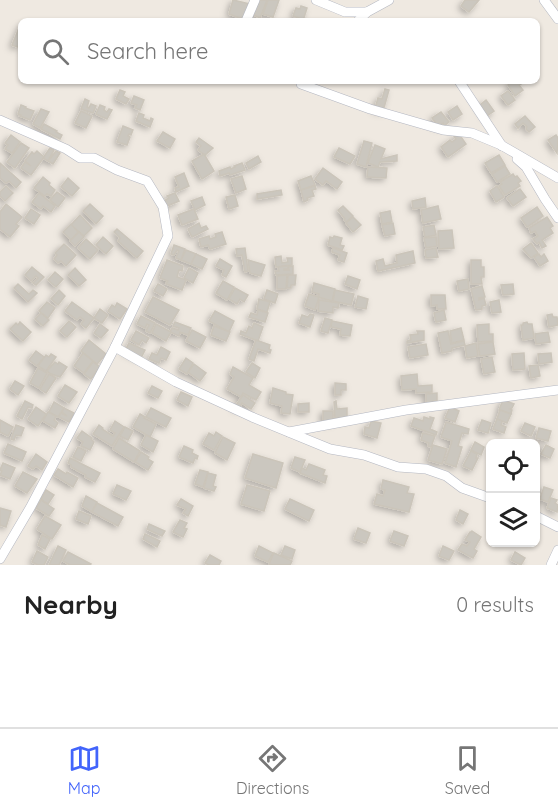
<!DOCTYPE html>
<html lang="en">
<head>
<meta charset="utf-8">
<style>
	:root { --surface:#fff; --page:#f2f2f2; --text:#222; --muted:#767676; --line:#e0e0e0; --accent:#4264fb }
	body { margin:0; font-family:Quicksand,sans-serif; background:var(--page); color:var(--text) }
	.controls { position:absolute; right:18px; bottom:18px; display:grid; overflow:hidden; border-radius:9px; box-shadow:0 2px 4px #0004 }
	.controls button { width:54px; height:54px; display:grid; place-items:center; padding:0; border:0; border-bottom:2px solid var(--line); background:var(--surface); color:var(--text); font:30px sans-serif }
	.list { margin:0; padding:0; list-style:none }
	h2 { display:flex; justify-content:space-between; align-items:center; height:78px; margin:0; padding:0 24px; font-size:26px }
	h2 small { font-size:20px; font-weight:400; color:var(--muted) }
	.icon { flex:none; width:33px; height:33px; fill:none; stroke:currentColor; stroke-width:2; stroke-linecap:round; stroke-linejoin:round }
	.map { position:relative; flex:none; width:558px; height:565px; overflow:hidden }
	.search { position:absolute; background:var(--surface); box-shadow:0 2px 4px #0004; left:18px; right:18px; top:18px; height:66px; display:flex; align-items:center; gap:15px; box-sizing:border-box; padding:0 21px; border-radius:9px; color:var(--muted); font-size:22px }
	.sheet { height:162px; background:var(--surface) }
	nav { display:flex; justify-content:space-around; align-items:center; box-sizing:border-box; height:84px; border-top:2px solid var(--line); background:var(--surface); font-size:16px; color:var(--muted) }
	nav a { display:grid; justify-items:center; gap:3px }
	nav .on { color:var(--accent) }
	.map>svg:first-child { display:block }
</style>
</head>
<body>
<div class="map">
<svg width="558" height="565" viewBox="0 0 558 565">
	<defs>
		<filter id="shadow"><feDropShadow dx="-2.5" dy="2.5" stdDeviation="3" flood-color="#0004"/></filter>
	</defs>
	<rect width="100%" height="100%" fill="#efe9e1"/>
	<g fill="#cbc7bf" stroke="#cbc5ba" stroke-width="1.5" filter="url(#shadow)">
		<path d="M 233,0 L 250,4 L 245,20 L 229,14 Z"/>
		<path d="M 257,0 L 267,0 L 260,18 L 252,14 Z"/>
		<path d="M 268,0 L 279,0 L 273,17 L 263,14 Z"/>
		<path d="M 465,0 L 479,0 L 469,12 L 461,6 Z"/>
		<path d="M 301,6 L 307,8 L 303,21 L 298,21 L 299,18 L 293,16 L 296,8 L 300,9 Z"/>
		<path d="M 21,23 L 21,41 L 18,47 L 12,45 Z"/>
		<path d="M 514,81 L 519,81 L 521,84 L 519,85 L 523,90 L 515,96 L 508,85 Z"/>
		<path d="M 385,89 L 389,90 L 383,111 L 375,109 L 378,98 L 382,99 Z"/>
		<path d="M 120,90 L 125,92 L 123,96 L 129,99 L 126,104 L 116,99 Z"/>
		<path d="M 508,91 L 515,100 L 508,105 L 501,96 Z"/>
		<path d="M 134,96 L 144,100 L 140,110 L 135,108 L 137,105 L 131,103 Z"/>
		<path d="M 85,99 L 89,101 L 87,107 L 89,108 L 91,104 L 96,106 L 93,113 L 81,109 Z"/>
		<path d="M 486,100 L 494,111 L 487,116 L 480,105 Z"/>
		<path d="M 21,105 L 26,107 L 25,108 L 34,111 L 30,120 L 20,116 L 21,115 L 18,114 Z"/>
		<path d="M 100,105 L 105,107 L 104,110 L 107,112 L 109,109 L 112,110 L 107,119 L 96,114 Z"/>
		<path d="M 457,106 L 462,114 L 453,120 L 448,112 Z"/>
		<path d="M 41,109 L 49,112 L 40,128 L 33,124 Z"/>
		<path d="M 81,111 L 92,116 L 86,128 L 75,123 Z"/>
		<path d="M 441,112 L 449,122 L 444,126 L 443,123 L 438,126 L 432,118 Z"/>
		<path d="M 139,113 L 144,115 L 143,118 L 150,121 L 151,118 L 153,119 L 150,127 L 136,121 Z"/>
		<path d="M 525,116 L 535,127 L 529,132 L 526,129 L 527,127 L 523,123 L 518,128 L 515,124 Z"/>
		<path d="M 44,124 L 57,131 L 56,132 L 62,135 L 60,139 L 41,129 Z"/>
		<path d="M 123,126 L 133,130 L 131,135 L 129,134 L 128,136 L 130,137 L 127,145 L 117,142 Z"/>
		<path d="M 163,132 L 175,139 L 170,148 L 157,141 Z"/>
		<path d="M 459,134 L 466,144 L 448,157 L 441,147 L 450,140 L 452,142 L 456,139 L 454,137 Z"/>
		<path d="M 11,135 L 20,142 L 12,153 L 5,149 L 8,145 L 5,143 Z"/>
		<path d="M 556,135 L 558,138 L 557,153 L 548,140 Z"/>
		<path d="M 199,138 L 213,148 L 205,155 L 198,150 L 201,146 L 196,142 Z"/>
		<path d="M 364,141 L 372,143 L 366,167 L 357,164 Z"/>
		<path d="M 21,143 L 29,148 L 15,168 L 7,162 Z"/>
		<path d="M 375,145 L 385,149 L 381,159 L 397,155 L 397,161 L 380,162 L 378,167 L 368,163 Z"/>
		<path d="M 50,148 L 54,150 L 49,159 L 50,159 L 56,151 L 60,153 L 53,164 L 43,158 Z"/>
		<path d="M 339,148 L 355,156 L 350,164 L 334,157 Z"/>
		<path d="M 37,151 L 44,157 L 31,175 L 21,168 L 25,162 L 31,166 L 25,161 L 32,152 L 34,154 Z"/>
		<path d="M 204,154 L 214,171 L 202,179 L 192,161 Z"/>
		<path d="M 499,155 L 505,165 L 491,173 L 485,163 Z"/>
		<path d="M 258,156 L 261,162 L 249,169 L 246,163 Z"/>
		<path d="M 0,163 L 21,182 L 16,188 L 9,181 L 6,183 L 0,178 Z"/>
		<path d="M 242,163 L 245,170 L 230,175 L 229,173 L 220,176 L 219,171 L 230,167 L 231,169 L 235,167 L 234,166 Z"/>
		<path d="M 505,166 L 510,174 L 497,182 L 492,174 Z"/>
		<path d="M 368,167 L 387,168 L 386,178 L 367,177 Z"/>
		<path d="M 323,168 L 342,182 L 337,189 L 326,181 L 323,185 L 315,179 Z"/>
		<path d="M 184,173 L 189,186 L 176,192 L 175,188 L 179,187 L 175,177 Z"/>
		<path d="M 513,174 L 515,177 L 517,176 L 521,181 L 518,183 L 520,186 L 505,195 L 499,186 L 502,184 L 500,182 Z"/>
		<path d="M 242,176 L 246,189 L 236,193 L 231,179 Z"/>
		<path d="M 311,176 L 315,185 L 301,190 L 298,181 Z"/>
		<path d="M 43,177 L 50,183 L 49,185 L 55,190 L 51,196 L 47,194 L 45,196 L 34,188 Z"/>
		<path d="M 68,178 L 79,188 L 72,196 L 61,187 Z"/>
		<path d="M 6,186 L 13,193 L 5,201 L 0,196 L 0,192 Z"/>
		<path d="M 315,186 L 316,189 L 312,190 L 314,196 L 307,198 L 308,200 L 304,202 L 301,190 Z"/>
		<path d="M 497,186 L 504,197 L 496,202 L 490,191 Z"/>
		<path d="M 520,189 L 526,197 L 513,206 L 507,198 Z"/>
		<path d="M 281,190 L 282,195 L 257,199 L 257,194 Z"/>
		<path d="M 57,192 L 65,198 L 58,207 L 50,200 Z"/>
		<path d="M 39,193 L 55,206 L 51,212 L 43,206 L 41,209 L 32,202 Z"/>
		<path d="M 175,193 L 179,201 L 167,206 L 164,201 L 169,198 L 167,196 Z"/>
		<path d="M 235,195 L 238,206 L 229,209 L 226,197 Z"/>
		<path d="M 202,197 L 205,205 L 195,210 L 191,201 Z"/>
		<path d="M 425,198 L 426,207 L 413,209 L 412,201 Z"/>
		<path d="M 6,204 L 22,217 L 16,224 L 19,226 L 10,237 L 0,229 L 0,212 Z"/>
		<path d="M 90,204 L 103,216 L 96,224 L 83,211 Z"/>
		<path d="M 343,206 L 353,216 L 346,222 L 344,220 L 345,219 L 338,210 Z"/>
		<path d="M 438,206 L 441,219 L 423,223 L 421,210 Z"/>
		<path d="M 537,207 L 543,216 L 527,227 L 521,218 Z"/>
		<path d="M 31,209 L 40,215 L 34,224 L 25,218 Z"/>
		<path d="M 194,209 L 198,219 L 182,225 L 178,215 Z"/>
		<path d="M 390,211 L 392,222 L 382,224 L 380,213 Z"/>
		<path d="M 80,215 L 92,228 L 84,236 L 71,225 Z"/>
		<path d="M 353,217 L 361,225 L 353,232 L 346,223 Z"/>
		<path d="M 547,217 L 553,226 L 550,228 L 553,233 L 542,240 L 546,246 L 542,248 L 539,242 L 537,244 L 533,239 L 538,236 L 535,231 L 531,233 L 529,228 Z"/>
		<path d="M 199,223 L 201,228 L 206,226 L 208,229 L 192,237 L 188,229 Z"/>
		<path d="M 393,223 L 395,234 L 385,236 L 382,225 Z"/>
		<path d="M 71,224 L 78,232 L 71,240 L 63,232 Z"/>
		<path d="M 434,225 L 436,235 L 425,237 L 423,227 Z"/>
		<path d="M 117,229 L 143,251 L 137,258 L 118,241 L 120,238 L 114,232 Z"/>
		<path d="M 452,230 L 454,248 L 439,249 L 438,231 Z"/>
		<path d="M 79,232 L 84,237 L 75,246 L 70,241 Z"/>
		<path d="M 222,232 L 226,244 L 210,249 L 208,245 L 201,247 L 199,239 L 209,236 L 210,239 L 216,237 L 215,234 Z"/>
		<path d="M 334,236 L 342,238 L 340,245 L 344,246 L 342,250 L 328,245 L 330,237 L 333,238 Z"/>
		<path d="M 103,237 L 113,246 L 106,254 L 96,245 Z"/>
		<path d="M 436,237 L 437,246 L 426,248 L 424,238 Z"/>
		<path d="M 86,239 L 98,250 L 90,259 L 78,248 Z"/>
		<path d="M 531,243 L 538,253 L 531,258 L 523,249 Z"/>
		<path d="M 64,244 L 76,255 L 66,266 L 61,261 L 58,263 L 54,259 L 57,255 L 55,253 Z"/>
		<path d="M 174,245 L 185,249 L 181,260 L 176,258 L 179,251 L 177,250 L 174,255 L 171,254 Z"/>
		<path d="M 245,248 L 248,271 L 245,272 L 242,255 L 237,256 L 236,249 Z"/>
		<path d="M 333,248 L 347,253 L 344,262 L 338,260 L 340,255 L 332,252 Z"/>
		<path d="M 436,248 L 438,257 L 426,258 L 425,250 Z"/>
		<path d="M 186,250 L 196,254 L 191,264 L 181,260 Z"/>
		<path d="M 413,251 L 415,263 L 378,271 L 376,261 L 383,259 L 385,266 L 397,263 L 396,255 Z"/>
		<path d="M 196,254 L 207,259 L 202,269 L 191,264 Z"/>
		<path d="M 539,254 L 541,257 L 544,254 L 548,261 L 540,266 L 534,257 Z"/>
		<path d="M 281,256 L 282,263 L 288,262 L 287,258 L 292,258 L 292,265 L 276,267 L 275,257 Z"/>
		<path d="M 220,259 L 232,266 L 226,277 L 222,275 L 224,270 L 216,266 Z"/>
		<path d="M 167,260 L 183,266 L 182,271 L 179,270 L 177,277 L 186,280 L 182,290 L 166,284 L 168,281 L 160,278 Z"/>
		<path d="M 248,260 L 265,265 L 261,276 L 250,273 Z"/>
		<path d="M 471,260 L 481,260 L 481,267 L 484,267 L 484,277 L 481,277 L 482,284 L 471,284 Z"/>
		<path d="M 288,266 L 288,269 L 284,269 L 284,270 L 289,270 L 288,267 L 293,266 L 293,274 L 276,275 L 275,271 L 279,271 L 278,267 Z"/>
		<path d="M 32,267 L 44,277 L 36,285 L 33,283 L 38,278 L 36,276 L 31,281 L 25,275 Z"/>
		<path d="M 75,268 L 86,280 L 79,286 L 68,275 Z"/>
		<path d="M 189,268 L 198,273 L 193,283 L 184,278 Z"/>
		<path d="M 55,272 L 63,279 L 56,287 L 48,280 Z"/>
		<path d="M 287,275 L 286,289 L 277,289 L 277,276 Z"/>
		<path d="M 288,275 L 296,275 L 295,285 L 291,285 L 291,288 L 287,288 Z"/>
		<path d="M 348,276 L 360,280 L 357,289 L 345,284 Z"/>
		<path d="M 468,279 L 469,289 L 459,291 L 457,281 Z"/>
		<path d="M 223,281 L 234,287 L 227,300 L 216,293 Z"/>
		<path d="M 314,283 L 335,289 L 332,301 L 318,297 L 319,294 L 312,292 Z"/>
		<path d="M 18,284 L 29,294 L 33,290 L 37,293 L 28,302 L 14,288 Z"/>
		<path d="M 158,284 L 167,289 L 163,296 L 154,291 Z"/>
		<path d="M 513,284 L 514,294 L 503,295 L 501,285 Z"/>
		<path d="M 482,286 L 485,297 L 479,298 L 479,300 L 484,298 L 486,305 L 482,306 L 482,309 L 476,310 L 471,289 Z"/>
		<path d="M 235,288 L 248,295 L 244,302 L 240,299 L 237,304 L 229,299 Z"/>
		<path d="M 59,290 L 65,296 L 58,305 L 51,299 Z"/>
		<path d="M 267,290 L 278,294 L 275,303 L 264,299 Z"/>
		<path d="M 335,290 L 354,294 L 351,305 L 333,301 Z"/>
		<path d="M 309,294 L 319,297 L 315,310 L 305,306 Z"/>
		<path d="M 431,295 L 445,295 L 446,309 L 437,309 L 437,305 L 431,306 Z"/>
		<path d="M 358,296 L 368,299 L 366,309 L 355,307 Z"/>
		<path d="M 153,297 L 179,310 L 170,325 L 145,312 Z"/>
		<path d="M 259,299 L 270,302 L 267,312 L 257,309 Z"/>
		<path d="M 319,300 L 339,303 L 338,308 L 333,307 L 333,313 L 318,311 Z"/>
		<path d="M 499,300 L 501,312 L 492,313 L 490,302 Z"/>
		<path d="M 47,302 L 55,308 L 48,318 L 39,311 Z"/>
		<path d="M 72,302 L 94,318 L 86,328 L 81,324 L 84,320 L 80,317 L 77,320 L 65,311 Z"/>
		<path d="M 117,303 L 127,309 L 120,319 L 108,311 L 112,305 L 115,307 Z"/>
		<path d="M 100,309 L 108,315 L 102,323 L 94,318 Z"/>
		<path d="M 258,310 L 268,313 L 265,322 L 249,317 L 251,313 L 257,315 Z"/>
		<path d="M 444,310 L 446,320 L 436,322 L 434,313 Z"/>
		<path d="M 215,311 L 234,321 L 229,332 L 209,321 Z"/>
		<path d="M 41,313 L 49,320 L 43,326 L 35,319 Z"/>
		<path d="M 310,314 L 314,315 L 310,327 L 299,323 L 302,315 L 308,317 Z"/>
		<path d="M 552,314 L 553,317 L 557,317 L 558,325 L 549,327 L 547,315 Z"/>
		<path d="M 141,316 L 155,323 L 150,333 L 146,331 L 149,325 L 147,324 L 145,328 L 137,324 Z"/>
		<path d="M 325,318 L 332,320 L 328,333 L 321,331 Z"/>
		<path d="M 69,321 L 76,327 L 67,337 L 60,331 Z"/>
		<path d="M 332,321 L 352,325 L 350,336 L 340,335 L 341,329 L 331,327 Z"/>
		<path d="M 20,322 L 31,332 L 23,341 L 10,329 L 16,323 L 18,325 Z"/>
		<path d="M 175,322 L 191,328 L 188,335 L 180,332 L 179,336 L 170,332 L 172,328 L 178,330 L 179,328 L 173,326 Z"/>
		<path d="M 527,322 L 528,324 L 532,324 L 534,338 L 523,340 L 521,325 L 523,325 L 523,323 Z"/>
		<path d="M 254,323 L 263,327 L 258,341 L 240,334 L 241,331 L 246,333 L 249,326 L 252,328 Z"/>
		<path d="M 100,324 L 108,330 L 101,338 L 94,333 Z"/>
		<path d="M 156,324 L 171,332 L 166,341 L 152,333 Z"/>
		<path d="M 489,324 L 489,334 L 493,334 L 493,341 L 478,342 L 477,325 Z"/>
		<path d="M 214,326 L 230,332 L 226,341 L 211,335 Z"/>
		<path d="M 461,328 L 464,340 L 452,343 L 450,331 Z"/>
		<path d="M 192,330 L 206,337 L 200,348 L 186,341 Z"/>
		<path d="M 136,331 L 149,338 L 146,343 L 142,340 L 139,345 L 131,340 Z"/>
		<path d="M 417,331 L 424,331 L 424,340 L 407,343 L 407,341 L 411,340 L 410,335 L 418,334 Z"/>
		<path d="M 448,331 L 451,344 L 464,341 L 465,345 L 452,348 L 452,351 L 442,353 L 438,333 Z"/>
		<path d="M 548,332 L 550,342 L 536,344 L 535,334 Z"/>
		<path d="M 89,340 L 106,354 L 97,364 L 81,351 Z"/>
		<path d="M 256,340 L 270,345 L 269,349 L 271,350 L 270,353 L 258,349 L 254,361 L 249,359 Z"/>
		<path d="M 493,342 L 495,354 L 480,356 L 478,344 Z"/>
		<path d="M 129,343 L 145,350 L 141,358 L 125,351 Z"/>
		<path d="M 476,343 L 478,356 L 467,358 L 465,346 Z"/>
		<path d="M 426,344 L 428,355 L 410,358 L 408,347 Z"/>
		<path d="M 161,347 L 170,352 L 166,360 L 161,358 L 159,363 L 149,359 L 152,353 L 157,355 Z"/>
		<path d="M 36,351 L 44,357 L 37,366 L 29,360 Z"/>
		<path d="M 83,353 L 93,361 L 84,373 L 74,366 Z"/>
		<path d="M 524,353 L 525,369 L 513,370 L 512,354 Z"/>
		<path d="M 551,353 L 552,362 L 539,364 L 538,354 Z"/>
		<path d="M 51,354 L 56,357 L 46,371 L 38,366 L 46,355 L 49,357 Z"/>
		<path d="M 492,357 L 495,372 L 484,374 L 481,359 Z"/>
		<path d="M 186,358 L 193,363 L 187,374 L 179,369 Z"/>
		<path d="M 55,362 L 58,364 L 59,362 L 67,367 L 60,377 L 52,374 L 52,375 L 47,371 Z"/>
		<path d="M 93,362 L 100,367 L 91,379 L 84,374 Z"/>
		<path d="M 252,363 L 260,368 L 255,378 L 246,372 Z"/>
		<path d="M 194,364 L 206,373 L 200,381 L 188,372 Z"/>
		<path d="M 538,365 L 540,376 L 531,378 L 529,366 Z"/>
		<path d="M 233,367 L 253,378 L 249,385 L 261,392 L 256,400 L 243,393 L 241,397 L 227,389 L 234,377 L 230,374 Z"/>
		<path d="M 38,368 L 47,373 L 39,388 L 30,383 Z"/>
		<path d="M 49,374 L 56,378 L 46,393 L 40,389 Z"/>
		<path d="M 417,374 L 418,386 L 432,385 L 432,392 L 416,393 L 416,389 L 402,390 L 401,376 Z"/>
		<path d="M 15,381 L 24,386 L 18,395 L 10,389 Z"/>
		<path d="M 335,383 L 346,384 L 346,390 L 341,390 L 341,395 L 335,395 Z"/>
		<path d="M 65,385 L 77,392 L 69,403 L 58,396 Z"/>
		<path d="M 152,386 L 162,391 L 158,398 L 148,393 Z"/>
		<path d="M 273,388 L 286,392 L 286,394 L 293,395 L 290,414 L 281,413 L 282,406 L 270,403 Z"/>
		<path d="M 181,392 L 192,397 L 188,406 L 177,400 Z"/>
		<path d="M 437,393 L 437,401 L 433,401 L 433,403 L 426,404 L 426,394 Z"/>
		<path d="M 243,395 L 255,403 L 251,409 L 242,403 L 239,409 L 235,407 Z"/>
		<path d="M 503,400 L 514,404 L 512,408 L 510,409 L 512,410 L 511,414 L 499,410 Z"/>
		<path d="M 25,401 L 33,405 L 32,408 L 28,407 L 22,419 L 17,416 Z"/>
		<path d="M 336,401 L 337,409 L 347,408 L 347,418 L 335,418 L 334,402 Z"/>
		<path d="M 54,402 L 64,408 L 58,417 L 49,412 Z"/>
		<path d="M 309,403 L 309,412 L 298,412 L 298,404 Z"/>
		<path d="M 36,407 L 46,414 L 38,426 L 28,419 Z"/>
		<path d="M 450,407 L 459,411 L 455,422 L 445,418 Z"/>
		<path d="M 64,408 L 74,413 L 69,422 L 59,417 L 61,413 L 67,416 L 62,412 Z"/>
		<path d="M 151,408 L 171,418 L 166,427 L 146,417 Z"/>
		<path d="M 500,410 L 511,414 L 507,423 L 497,419 Z"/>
		<rect x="323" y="411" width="10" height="11"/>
		<path d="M 48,412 L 56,416 L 54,420 L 58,423 L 55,428 L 43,421 Z"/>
		<path d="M 140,414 L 145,417 L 144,418 L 156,424 L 150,437 L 133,427 Z"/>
		<path d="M 424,417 L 430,419 L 430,417 L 434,418 L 430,429 L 437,432 L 436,435 L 411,426 L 414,418 L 423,421 Z"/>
		<path d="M 497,419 L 502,421 L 501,425 L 506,427 L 504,433 L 493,429 Z"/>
		<path d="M 0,420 L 13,427 L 8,436 L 0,432 Z"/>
		<path d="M 482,420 L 491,423 L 488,433 L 478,430 Z"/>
		<path d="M 115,421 L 124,427 L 112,446 L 93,434 L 99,425 L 103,428 L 102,429 L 113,436 L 115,433 L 110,430 Z"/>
		<path d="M 371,421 L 381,423 L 377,438 L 364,434 L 365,427 L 369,428 Z"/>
		<path d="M 446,422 L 469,429 L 468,434 L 462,433 L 458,446 L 462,447 L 456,467 L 445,463 L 452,441 L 441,437 Z"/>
		<path d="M 525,423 L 535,427 L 531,436 L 521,431 Z"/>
		<path d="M 16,425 L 24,428 L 21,436 L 16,435 L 14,440 L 11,439 Z"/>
		<path d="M 125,427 L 133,431 L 128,440 L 120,436 Z"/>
		<path d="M 539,428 L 551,431 L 548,441 L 536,438 Z"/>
		<path d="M 82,431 L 92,438 L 91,439 L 94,442 L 90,450 L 81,446 L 83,442 L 77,438 Z"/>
		<path d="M 216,432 L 222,436 L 214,450 L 203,444 L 209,433 L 214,436 Z"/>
		<path d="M 423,433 L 435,436 L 431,447 L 428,446 L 429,443 L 421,440 Z"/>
		<path d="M 146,435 L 158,441 L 153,452 L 141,445 Z"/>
		<path d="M 223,437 L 235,443 L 227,460 L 215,453 Z"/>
		<path d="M 119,438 L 140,451 L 134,462 L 113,449 Z"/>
		<path d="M 475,442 L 484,447 L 481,455 L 471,450 Z"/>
		<path d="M 8,444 L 26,452 L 22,461 L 4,453 Z"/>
		<path d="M 433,445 L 447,449 L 442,464 L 428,460 Z"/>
		<path d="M 546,445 L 554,449 L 550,458 L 541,454 Z"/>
		<path d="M 184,446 L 193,450 L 192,453 L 198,456 L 197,459 L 195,458 L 193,463 L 179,457 Z"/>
		<path d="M 78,447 L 86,451 L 81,461 L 73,457 Z"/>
		<path d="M 471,451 L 477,454 L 476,458 L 478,458 L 472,470 L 463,466 Z"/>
		<path d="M 141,452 L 149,457 L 148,459 L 153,462 L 148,470 L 135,462 Z"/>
		<path d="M 36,454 L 47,462 L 42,470 L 36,466 L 33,469 L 28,466 Z"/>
		<path d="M 253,454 L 283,463 L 276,488 L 245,478 Z"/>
		<path d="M 295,457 L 305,460 L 300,472 L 291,468 Z"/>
		<path d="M 70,458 L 100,473 L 95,482 L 85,477 L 86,475 L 71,467 L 71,465 L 68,463 Z"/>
		<path d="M 3,463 L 15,468 L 10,479 L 0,475 L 2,471 L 0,470 Z"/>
		<path d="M 309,464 L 325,470 L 323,475 L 327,476 L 325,483 L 300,473 L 302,468 L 306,470 Z"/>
		<path d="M 58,469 L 66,474 L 67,472 L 78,478 L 73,487 L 54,475 Z"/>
		<path d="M 200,470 L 208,472 L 203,487 L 195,484 Z"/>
		<path d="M 23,472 L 37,479 L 27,493 L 15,486 Z"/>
		<path d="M 208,473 L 216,475 L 213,486 L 216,487 L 214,491 L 204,488 Z"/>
		<path d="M 383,480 L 409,487 L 407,493 L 414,494 L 409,512 L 374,504 L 377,494 L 383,496 L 385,490 L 381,489 Z"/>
		<path d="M 117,485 L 131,491 L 126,500 L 113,494 Z"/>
		<path d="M 247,485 L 270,491 L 264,511 L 241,504 Z"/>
		<path d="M 544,487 L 553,490 L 548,502 L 540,499 Z"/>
		<path d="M 46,490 L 54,495 L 48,504 L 41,499 Z"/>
		<path d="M 86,496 L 97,502 L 92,512 L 82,506 Z"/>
		<path d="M 551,498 L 557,500 L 555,503 L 558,505 L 557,512 L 547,508 Z"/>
		<path d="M 181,499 L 193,506 L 188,516 L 183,513 L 186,509 L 177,505 Z"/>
		<path d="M 290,499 L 314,510 L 309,521 L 285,509 Z"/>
		<path d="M 41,500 L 54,509 L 49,516 L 36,508 Z"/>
		<path d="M 97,503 L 123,517 L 118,526 L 92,512 Z"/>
		<path d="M 0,508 L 11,511 L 6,527 L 0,525 Z"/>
		<path d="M 460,510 L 468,514 L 463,524 L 456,520 Z"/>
		<path d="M 79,511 L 91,516 L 88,524 L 76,519 Z"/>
		<path d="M 45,516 L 61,525 L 52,539 L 37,529 Z"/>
		<path d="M 180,520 L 187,523 L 184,528 L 187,529 L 183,537 L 173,532 Z"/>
		<path d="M 149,524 L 165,531 L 162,536 L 147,529 Z"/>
		<path d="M 358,528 L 370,533 L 366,543 L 354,539 Z"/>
		<path d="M 394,531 L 408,536 L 404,546 L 390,541 Z"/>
		<path d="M 472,531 L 481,537 L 474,549 L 477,551 L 473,558 L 458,550 L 462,544 L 467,546 L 470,542 L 465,540 L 470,532 L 471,532 Z"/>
		<path d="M 145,534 L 160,541 L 157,547 L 143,539 Z"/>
		<path d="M 42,535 L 50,539 L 45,549 L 38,545 Z"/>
		<path d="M 58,546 L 66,550 L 59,565 L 49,565 Z"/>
		<path d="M 259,546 L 273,553 L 268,562 L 255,556 Z"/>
		<path d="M 285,546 L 295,550 L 292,559 L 281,555 Z"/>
		<path d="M 443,546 L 454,551 L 449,560 L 439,556 Z"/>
		<path d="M 37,551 L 48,557 L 44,565 L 38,565 L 32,562 Z"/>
		<path d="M 68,552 L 91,564 L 90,565 L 70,565 L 63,561 Z"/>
		<path d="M 515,552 L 525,558 L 521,565 L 511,560 Z"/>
		<path d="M 274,553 L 292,561 L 290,565 L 272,565 L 269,564 Z"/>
		<path d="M 210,555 L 221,561 L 219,565 L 209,565 L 205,563 Z"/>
	</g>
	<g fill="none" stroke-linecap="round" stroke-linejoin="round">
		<defs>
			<g id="minor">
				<path d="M 316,0 L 345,12 L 367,12"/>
				<path d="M 544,0 L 558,19"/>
				<path d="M 246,21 L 255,0"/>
				<path d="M 358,21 L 367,12 L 389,0"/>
				<path d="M 304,81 L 301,84 L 370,109 L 443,130 L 472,133 L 501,145 L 558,178"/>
				<path d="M 459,81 L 502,146"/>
				<path d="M 0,120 L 66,149 L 80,158 L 94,158 L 117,170 L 147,181 L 163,207 L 168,236 L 115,347 L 30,508 L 0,559"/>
				<path d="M 517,159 L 526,167 L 545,199 L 558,218"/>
				<path d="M 115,347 L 176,382 L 252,417 L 330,449 L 364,455 L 398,467 L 426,469 L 446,476 L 462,488 L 490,498"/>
				<path d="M 289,432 L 406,410 L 558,390"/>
				<path d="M 536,516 L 558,527"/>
				<path d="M 551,565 L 558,550"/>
			</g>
		</defs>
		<use href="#minor" stroke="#b4b7c1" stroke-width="10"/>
		<use href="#minor" stroke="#fff" stroke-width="9"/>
	</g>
</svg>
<div class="controls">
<button><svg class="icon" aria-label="locate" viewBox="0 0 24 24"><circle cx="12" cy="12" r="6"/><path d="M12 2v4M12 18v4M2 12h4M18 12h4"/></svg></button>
<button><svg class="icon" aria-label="layers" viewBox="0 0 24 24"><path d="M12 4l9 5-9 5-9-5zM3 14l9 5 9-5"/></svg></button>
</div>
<div class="search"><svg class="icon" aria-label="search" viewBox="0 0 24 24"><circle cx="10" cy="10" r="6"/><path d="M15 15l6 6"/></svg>Search here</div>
</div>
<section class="sheet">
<h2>Nearby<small>0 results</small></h2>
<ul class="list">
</ul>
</section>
<nav>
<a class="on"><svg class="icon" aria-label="map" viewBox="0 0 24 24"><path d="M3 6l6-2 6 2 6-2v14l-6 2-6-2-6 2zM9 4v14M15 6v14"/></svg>Map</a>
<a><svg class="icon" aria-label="directions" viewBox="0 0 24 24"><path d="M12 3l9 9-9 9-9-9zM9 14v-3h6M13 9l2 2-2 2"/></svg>Directions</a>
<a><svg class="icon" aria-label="saved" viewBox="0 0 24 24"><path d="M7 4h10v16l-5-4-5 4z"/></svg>Saved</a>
</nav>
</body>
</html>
